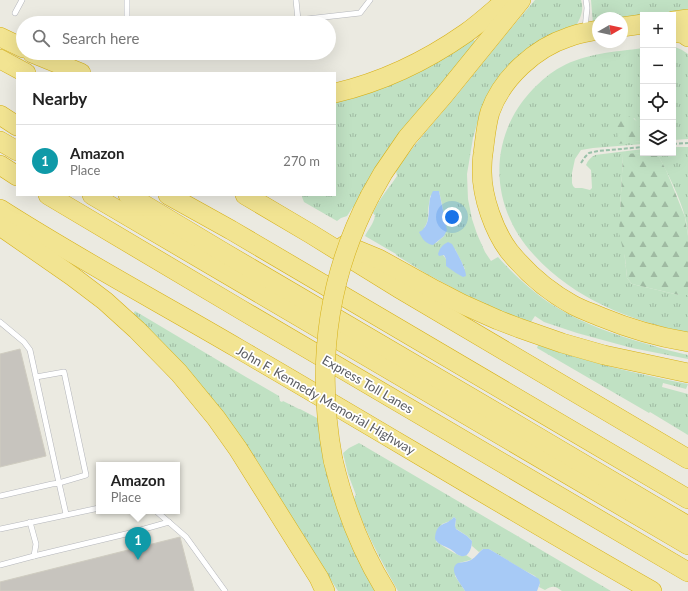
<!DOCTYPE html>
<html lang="en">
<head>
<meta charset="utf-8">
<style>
	:root { --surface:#fff; --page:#f2f2f2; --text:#222; --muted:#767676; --line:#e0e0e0; --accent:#111827 }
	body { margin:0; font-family:Lato,sans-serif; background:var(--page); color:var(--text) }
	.controls { position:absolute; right:12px; top:12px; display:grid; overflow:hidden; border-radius:0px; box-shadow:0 4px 16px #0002 }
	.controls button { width:36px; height:36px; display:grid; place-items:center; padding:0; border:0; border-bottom:1px solid var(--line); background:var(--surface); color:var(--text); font:20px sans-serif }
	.compass { position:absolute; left:592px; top:12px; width:36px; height:36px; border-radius:50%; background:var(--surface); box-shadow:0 4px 16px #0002; rotate:81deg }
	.you { position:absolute; left:452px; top:217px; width:14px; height:14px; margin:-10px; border:3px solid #fff; border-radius:50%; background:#1a73e8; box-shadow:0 0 0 6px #1a73e833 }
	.badge { display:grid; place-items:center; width:26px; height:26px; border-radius:50%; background:var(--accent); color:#fff; font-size:13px; font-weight:700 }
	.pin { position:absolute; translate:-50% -33px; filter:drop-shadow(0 1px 2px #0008) }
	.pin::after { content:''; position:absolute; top:21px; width:14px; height:12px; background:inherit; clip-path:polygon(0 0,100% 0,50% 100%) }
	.popup { position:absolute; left:96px; top:462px; width:84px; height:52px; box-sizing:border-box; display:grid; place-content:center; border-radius:0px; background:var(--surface); filter:drop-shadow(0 1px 3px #0005); font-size:13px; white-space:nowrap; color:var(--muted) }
	.popup b { font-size:15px; color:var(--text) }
	.popup::after { content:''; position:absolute; left:50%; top:100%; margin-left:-8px; border:8px solid transparent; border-top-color:var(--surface) }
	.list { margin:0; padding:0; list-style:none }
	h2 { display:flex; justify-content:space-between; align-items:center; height:52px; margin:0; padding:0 16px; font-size:17px }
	h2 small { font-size:13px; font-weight:400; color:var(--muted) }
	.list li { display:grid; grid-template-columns:26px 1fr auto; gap:12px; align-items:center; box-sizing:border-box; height:72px; padding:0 16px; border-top:1px solid var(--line) }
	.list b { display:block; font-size:15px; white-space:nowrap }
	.list p { margin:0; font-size:13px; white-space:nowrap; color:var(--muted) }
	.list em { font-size:13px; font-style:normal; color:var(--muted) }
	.icon { flex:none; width:22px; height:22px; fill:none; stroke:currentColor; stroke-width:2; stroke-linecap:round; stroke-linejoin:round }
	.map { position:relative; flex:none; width:688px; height:591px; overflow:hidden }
	.search { position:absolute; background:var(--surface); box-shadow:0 4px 16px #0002; left:16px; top:16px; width:320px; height:44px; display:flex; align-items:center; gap:10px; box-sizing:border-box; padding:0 14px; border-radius:22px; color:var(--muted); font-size:15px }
	.panel { position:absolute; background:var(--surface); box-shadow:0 4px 16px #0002; left:16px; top:72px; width:320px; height:124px; border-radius:0px }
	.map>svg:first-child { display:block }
</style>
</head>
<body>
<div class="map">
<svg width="688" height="591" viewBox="0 0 688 591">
	<defs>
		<pattern id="grass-tufts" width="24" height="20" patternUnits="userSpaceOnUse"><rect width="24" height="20" fill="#c0e1c3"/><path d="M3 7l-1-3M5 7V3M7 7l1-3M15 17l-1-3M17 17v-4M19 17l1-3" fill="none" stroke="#9fbaa2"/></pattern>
		<pattern id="forest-firs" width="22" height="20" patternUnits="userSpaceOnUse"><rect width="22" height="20" fill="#c0e1c3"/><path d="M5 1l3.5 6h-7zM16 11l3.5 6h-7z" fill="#9fbaa2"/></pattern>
	</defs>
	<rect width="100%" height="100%" fill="#ebeae1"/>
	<g fill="url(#grass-tufts)" fill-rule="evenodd">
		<path d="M 535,0 L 581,0 C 584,10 581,17 576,26 L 479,117 L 473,138 L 467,174 L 468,199 L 472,219 L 477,234 L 485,252 L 491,261 L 498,257 C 513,274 536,295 556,307 C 584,324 615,335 647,344 C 660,348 674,352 688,355 L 688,359 L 632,348 L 577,333 L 544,322 L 535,316 L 531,322 L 545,331 L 466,295 L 425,273 L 396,255 L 396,254 L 365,236 C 368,229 374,224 375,215 L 373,213 C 379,199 389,188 397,176 L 396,171 C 414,144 436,120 457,95 C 483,63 508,31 535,0 ZM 439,191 L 446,223 L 444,236 L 436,243 L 424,228 C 428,222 428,219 428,212 C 428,207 430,201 430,196 ZM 455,249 L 465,269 L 446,266 L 446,259 L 443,255 Z"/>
		<path d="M 591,0 L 688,0 L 688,13 L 672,15 L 643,15 L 622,18 L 598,18 L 598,24 L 593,24 Z"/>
		<path d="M 471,37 L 477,43 L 357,206 L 353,207 L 347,216 L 341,218 L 337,221 L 304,202 L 302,197 L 303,195 L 335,195 L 335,99 Z"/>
		<path d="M 673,46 L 682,50 L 688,54 L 688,139 L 673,140 Z"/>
		<path d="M 643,48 L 643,129 L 634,118 L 618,143 L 643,141 L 643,144 L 593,148 L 581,150 L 575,159 L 572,173 L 572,183 L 573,186 L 575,188 L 582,188 L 590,190 L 592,188 L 591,170 L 586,165 C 588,160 591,157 595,155 L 643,149 L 643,153 L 623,155 L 620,212 L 627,278 L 632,284 L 679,295 L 688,295 L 688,333 C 630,320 575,300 534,255 C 489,207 487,137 533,89 C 541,81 551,72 561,67 C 586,53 615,52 643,48 Z"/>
		<path d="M 673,147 L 688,147 L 688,236 C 687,230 687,223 685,217 C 680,197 667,172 657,153 L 673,153 Z"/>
		<path d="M 135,311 L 246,377 L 279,396 L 280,401 L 282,402 L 283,401 L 299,409 L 300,409 L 319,419 L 378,591 L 338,591 L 312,551 L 133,314 Z"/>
		<path d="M 538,345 C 588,362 637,374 688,384 L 686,389 L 663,383 L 662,387 L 688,394 L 688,435 L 650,412 L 649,413 L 537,348 Z"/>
		<path d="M 359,443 L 611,591 L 562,591 C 555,586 553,585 545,590 L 539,587 L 540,583 L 535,576 L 520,568 L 489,549 L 483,549 L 479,552 L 472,546 L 472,541 L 467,536 L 455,528 L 456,519 L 454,517 L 450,521 L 442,524 L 436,541 C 439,544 459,557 463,556 C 464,556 465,555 466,555 L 472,559 L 470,560 L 459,563 L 455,576 L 465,591 L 398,591 C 381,561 365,531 354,499 L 356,495 L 348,474 L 343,453 L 349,448 Z"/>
	</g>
	<g fill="url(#forest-firs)">
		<path d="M 624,114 C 631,117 642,122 643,131 C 643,134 643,137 643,141 L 618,144 L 617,126 L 619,117 Z"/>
		<path d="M 643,153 L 657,153 L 666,170 L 685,217 L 688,236 L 688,295 L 679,295 L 632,284 L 627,278 L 625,258 L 619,233 L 623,154 Z"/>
	</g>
	<g fill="#a7caf6">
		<path d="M 433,191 L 439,191 L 447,230 L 444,236 L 433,245 C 426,244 422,239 419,232 C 421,231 423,230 424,228 C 432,220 426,202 433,191 Z"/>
		<path d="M 448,242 L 452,244 C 456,251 466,268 466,276 L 463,277 L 456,273 L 446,266 L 446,259 L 444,255 L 439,256 L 438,254 C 440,248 442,245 448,242 Z"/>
		<path d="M 454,517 L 456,519 L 455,526 L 456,529 L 467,536 L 472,541 C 472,547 469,558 461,556 C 457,555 456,553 453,551 C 447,546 439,546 435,539 C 436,521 445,527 454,517 Z"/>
		<path d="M 483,549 L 489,549 L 539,579 L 540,583 L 537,591 L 465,591 C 461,584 447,569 458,563 C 462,562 467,562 471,560 C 476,557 479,552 483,549 Z"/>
	</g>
	<g fill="#c7c4be" stroke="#cfccc0">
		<path d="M 20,349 L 46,456 L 0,467 L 0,354 Z"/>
		<path d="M 180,537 L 194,591 L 0,591 L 0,582 Z"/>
	</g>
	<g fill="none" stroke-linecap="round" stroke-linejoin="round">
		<defs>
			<g id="lane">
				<path d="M 127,0 L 127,16 L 128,23"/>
				<path d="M 296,0 L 298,20 L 360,13 L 370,0"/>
				<path d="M 15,13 L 22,0"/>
				<path d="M 585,29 L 587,8 L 586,0"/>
				<path d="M 0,322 L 24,342 L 30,350 L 59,483 L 86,475 L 64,372 L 36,377"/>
				<path d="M 0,496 L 52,484 L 59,483 L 66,514"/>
				<path d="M 156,511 L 186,537 L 225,591"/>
				<path d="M 0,529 L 99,508"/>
				<path d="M 34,556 L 130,533 L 169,522"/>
				<path d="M 0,565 L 34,556 L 36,544 L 30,522"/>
			</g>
			<g id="highway">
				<path d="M 673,21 L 688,19"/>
				<path d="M 622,27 L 643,24"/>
				<path d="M 598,30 C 588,32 578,33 569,37 C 535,48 502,78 490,112 C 486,125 485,140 483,154 C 482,160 482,166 482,172 C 482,197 494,231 509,251 C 526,272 549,292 573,305 C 582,310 592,313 601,317 C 630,329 658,337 688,342"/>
				<path d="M 673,32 L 684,34 L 688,37"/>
				<path d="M 0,37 L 23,48"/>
				<path d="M 32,53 L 81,73"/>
				<path d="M 0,59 L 26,73"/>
				<path d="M 335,93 C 382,82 426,61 466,33 C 480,23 493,11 506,0"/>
				<path d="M 0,115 L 17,126"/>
				<path d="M 0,141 L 17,151"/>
				<path d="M 0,165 L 17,176"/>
				<path d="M 48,195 L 240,309 L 688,572"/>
				<path d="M 92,195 L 688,545"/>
				<path d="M 128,195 L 223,252 L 521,427 L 688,526"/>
				<path d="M 168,195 L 231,230 L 688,499"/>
				<path d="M 245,195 L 311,234 L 400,289 L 688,459"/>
				<path d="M 370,196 L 383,173 L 407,138 L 444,95 L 521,0"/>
				<path d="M 0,209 C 78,259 159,302 239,349 C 377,429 513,512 652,591"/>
				<path d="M 0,226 L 72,276 L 105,301 L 137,330 L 179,373 L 216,418 L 238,449 L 319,578 L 325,591"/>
				<path d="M 345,245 L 379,259 L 435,290 L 462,304 L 498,320 L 519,328 L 562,343 L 604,355 L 688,373"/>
				<path d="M 333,460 C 344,506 361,551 386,591"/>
			</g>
		</defs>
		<use href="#lane" stroke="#b4b6bb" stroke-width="6"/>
		<use href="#highway" stroke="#d6b016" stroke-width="20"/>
		<g stroke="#9ac1a9" stroke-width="2" stroke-dasharray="4 2" stroke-linecap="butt">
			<path d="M 673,144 L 688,143"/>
			<path d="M 581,163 L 585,157 L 589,153 L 598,151 L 643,147"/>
		</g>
		<use href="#lane" stroke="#fff" stroke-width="5"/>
		<use href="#highway" stroke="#f2e492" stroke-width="19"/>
		<defs>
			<path id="highway-bridge" d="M 333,460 C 316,368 326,280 370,196"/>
		</defs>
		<use href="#highway-bridge" stroke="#d6b016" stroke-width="20" stroke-linecap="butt"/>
		<use href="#highway-bridge" stroke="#f2e492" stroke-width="19"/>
	</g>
	<g text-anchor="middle" stroke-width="3.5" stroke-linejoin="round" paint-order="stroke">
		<g font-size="13" fill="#5a5c61" stroke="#fff">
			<text transform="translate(368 384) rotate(30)" y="5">Express Toll Lanes</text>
			<text transform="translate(326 400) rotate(30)" y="5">John F. Kennedy Memorial Highway</text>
		</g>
	</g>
</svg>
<div class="controls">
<button>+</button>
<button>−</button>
<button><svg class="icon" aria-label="locate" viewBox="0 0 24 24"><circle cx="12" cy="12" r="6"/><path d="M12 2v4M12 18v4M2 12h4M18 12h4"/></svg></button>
<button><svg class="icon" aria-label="layers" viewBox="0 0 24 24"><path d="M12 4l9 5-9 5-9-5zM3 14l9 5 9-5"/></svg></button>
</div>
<svg class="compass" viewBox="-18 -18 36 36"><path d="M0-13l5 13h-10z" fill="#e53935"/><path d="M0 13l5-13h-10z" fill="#767676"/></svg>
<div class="you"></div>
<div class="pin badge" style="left:138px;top:560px;background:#0f9aa8">1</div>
<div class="popup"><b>Amazon</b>Place</div>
<div class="search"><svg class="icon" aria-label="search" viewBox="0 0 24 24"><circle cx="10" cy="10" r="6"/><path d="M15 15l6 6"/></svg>Search here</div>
<section class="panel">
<h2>Nearby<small></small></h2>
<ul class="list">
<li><span class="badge" style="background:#0f9aa8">1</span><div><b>Amazon</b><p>Place</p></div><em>270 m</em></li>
</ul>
</section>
</div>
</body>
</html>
